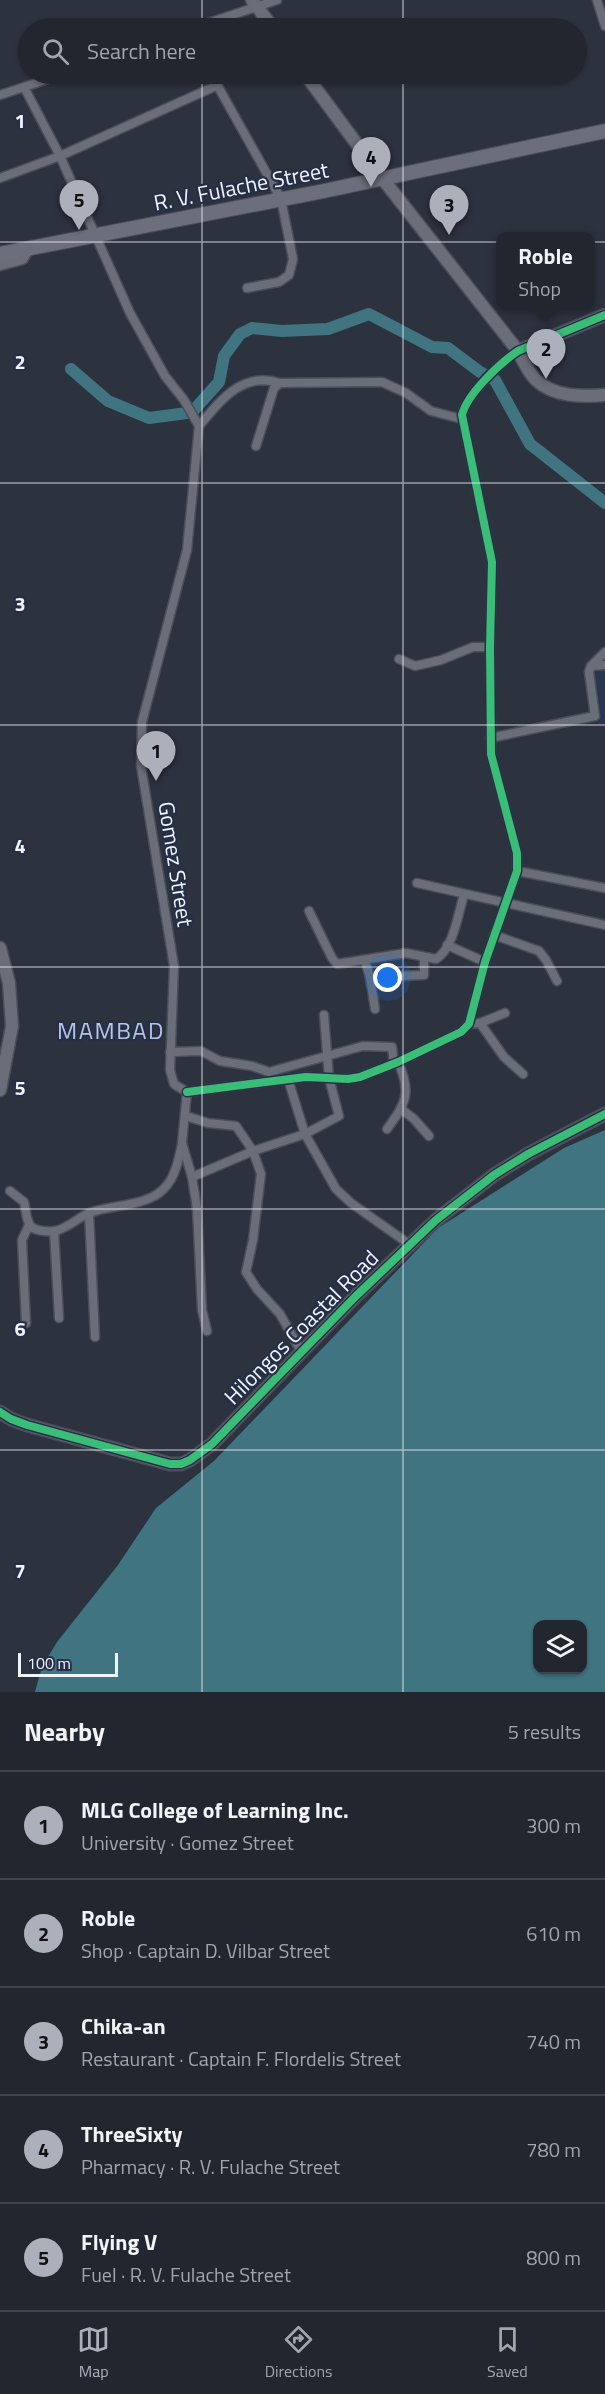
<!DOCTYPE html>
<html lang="en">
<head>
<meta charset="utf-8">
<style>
	:root { --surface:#22262f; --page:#2a2e37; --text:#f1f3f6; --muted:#a2a5aa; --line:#3f434b; --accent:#acb0bb }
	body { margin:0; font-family:"Titillium Web",sans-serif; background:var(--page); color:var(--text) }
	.controls { position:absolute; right:18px; bottom:18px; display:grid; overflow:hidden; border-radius:12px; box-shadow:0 2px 4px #0004 }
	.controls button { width:54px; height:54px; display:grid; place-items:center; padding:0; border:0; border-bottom:2px solid var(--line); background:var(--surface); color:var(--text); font:30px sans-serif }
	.scale { position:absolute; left:18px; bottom:15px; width:100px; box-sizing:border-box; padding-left:6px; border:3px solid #f0f4fe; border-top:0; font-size:16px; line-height:21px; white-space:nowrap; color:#f0f4fe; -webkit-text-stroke:4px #252f47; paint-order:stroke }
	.you { position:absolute; left:388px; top:978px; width:21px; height:21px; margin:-15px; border:4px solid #fff; border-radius:50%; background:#1a73e8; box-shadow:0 0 0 9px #1a73e833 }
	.badge { display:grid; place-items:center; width:39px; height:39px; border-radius:50%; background:var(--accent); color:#111; font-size:20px; font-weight:700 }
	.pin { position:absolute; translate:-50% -50px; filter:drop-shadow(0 2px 3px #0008) }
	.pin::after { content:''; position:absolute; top:32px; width:21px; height:18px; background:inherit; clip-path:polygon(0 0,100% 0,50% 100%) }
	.popup { position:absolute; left:496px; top:232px; width:99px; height:78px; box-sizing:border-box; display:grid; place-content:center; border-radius:12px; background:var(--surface); filter:drop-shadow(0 2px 4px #0005); font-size:20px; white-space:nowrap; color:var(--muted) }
	.popup b { font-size:22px; color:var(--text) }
	.popup::after { content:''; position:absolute; left:50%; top:100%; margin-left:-12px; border:12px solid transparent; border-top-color:var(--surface) }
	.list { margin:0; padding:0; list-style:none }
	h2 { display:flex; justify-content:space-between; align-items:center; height:78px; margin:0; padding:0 24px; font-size:26px }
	h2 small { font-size:20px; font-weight:400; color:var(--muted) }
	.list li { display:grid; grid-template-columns:39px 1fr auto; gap:18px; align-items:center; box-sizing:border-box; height:108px; padding:0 24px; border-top:2px solid var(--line) }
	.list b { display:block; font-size:22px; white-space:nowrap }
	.list p { margin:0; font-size:20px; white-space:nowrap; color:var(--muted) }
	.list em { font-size:20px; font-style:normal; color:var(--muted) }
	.icon { flex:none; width:33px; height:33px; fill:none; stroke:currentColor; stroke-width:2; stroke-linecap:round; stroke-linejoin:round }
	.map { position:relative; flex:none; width:605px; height:1692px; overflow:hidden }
	.search { position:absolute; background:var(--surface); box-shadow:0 2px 4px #0004; left:18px; right:18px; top:18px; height:66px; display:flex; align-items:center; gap:15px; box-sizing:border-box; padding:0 21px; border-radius:33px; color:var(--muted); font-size:22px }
	.sheet { height:618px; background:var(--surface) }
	nav { display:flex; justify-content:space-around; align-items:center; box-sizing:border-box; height:84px; border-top:2px solid var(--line); background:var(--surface); font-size:16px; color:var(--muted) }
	nav a { display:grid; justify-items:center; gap:3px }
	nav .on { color:var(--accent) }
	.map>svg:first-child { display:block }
</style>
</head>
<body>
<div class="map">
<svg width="605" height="1692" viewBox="0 0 605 1692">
	<rect width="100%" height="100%" fill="#2d323f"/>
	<path fill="#2a3550" d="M 605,668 L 605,726 L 598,724 L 592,686 L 593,674 Z"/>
	<path fill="#407481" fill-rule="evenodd" d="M 605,1130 L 605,1692 L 35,1692 L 42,1667 L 57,1642 L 118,1565 L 156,1508 L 214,1461 L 438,1228 L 564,1148 ZM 538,1624 L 582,1624 L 582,1670 L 538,1670 Z"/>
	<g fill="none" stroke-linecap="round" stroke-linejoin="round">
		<g stroke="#407481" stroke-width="12">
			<path d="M 71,369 L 108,401 L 149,418 L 187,413"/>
			<path d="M 193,411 L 219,382 L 224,356 L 240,334 L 252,328 L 282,331 L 328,329 L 369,314 L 432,347 L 448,348 L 480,372 L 495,380 L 530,444 L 605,503"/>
		</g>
		<defs>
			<g id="street">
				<path d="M 597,0 L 605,26"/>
				<path d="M 193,28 L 277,0"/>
				<path d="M 211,74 L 281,199 L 293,259 L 289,275 L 279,282 L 247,288"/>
				<path d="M 24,87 L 60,156 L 130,313 L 165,376 L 184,400 L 199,426"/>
				<path d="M 0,95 L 63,74"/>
				<path d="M 0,178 L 60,156 L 218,85"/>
				<path d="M 199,426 C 221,400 242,371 280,383"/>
				<path d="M 256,446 L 274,388 L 280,383 L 382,382 L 406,393 L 431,411 L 462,419"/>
				<path d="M 399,659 L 415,666 L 441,660 L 473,647 L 490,647"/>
				<path d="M 591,666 L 605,652"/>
				<path d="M 490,738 L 595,716 L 589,672 L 591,666 L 605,665"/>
				<path d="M 517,871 L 605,888"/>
				<path d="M 417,883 L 605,925"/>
				<path d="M 309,911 L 332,958 L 337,964 L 406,953 L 436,959 C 454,948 458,913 464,895"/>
				<path d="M 494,935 L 539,951 L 546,960 L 557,981"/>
				<path d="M 447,945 L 485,962"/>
				<path d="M 365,961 L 370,977 L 424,975 L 424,957"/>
				<path d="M 370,977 L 375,1009"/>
				<path d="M 324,1015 L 329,1078 L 339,1116 L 305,1134 L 336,1189 L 351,1203 L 409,1244"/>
				<path d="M 480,1023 L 505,1013"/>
				<path d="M 469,1024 L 480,1023 L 504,1057 L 523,1074"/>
				<path d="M 170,1052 L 201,1051 L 220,1061 L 252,1066 L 269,1072 L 363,1046 L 392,1047 L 394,1064"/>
				<path d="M 187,1092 L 306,1077 L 348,1079 L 360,1077 L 398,1062 L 461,1032 L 469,1024 L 485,962 L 517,871 L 517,853 L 491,754 L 490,647 L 492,562 L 462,415 C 467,394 500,363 518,351"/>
				<path d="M 187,1092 L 174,1084 L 170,1070 L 174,966 L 141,766 L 142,722 L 187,550 L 199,426"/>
				<path d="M 187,1092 L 182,1143 L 192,1177 L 197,1209 L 202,1310 L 207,1331"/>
				<path d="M 401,1109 L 414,1119 L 429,1136"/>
				<path d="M 186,1116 L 208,1123 L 236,1126 L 253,1151 L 261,1174 L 253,1240 L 246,1272 L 257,1289 L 280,1314 L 302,1353"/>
				<path d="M 387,1129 C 406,1103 412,1093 398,1062"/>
				<path d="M 192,1177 L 253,1151 L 305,1134 L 288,1079"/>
				<path d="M 10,1191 L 24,1202 C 26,1209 26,1224 33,1228 C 38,1231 49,1232 55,1231 C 69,1228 79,1216 92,1212 C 113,1205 141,1206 159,1193 C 175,1181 178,1162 182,1144"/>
				<path d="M 89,1213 L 95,1337"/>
				<path d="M 54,1231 L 59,1318"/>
				<path d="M 26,1323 L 22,1240 L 29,1225"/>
			</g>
			<g id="secondary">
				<path d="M 252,0 L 273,28"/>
				<path d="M 305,74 L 382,178 L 518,351 C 523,360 528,372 536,380 C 554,397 582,397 605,395"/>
				<path d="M 0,264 L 22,258 L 27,249"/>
				<path d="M 518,351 L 605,315"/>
				<path d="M 0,948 L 9,983 L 12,1026 L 0,1090"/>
				<path d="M 0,1412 L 11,1419 L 27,1425 L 170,1464 L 181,1464 L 190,1460 L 212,1444 L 356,1296 L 436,1220 L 494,1175 L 528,1154 L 605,1114"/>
			</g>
			<path id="primary" d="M 0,254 L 324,191 L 605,131"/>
		</defs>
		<use href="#street" stroke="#4a4e59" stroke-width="11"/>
		<use href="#secondary" stroke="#4a4e59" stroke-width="15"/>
		<use href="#primary" stroke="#4a4e59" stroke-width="16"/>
		<use href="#street" stroke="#696e79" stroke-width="8"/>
		<use href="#secondary" stroke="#696e79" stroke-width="12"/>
		<use href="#primary" stroke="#6b6e7b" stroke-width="14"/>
		<defs>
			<g id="cycleway">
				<path d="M 187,1092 L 306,1077 L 348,1079 L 360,1077 L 398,1062 L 461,1032 L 469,1024 L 485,962 L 517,871 L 517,853 L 491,754 L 490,647 L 492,562 L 462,415 C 467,394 500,363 518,351 L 605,315"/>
				<path d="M 0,1412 L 11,1419 L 27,1425 L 170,1464 L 181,1464 L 190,1460 L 212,1444 L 356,1296 L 436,1220 L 494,1175 L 528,1154 L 605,1114"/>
			</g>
		</defs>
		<use href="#cycleway" stroke="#252f47" stroke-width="11"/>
		<use href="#cycleway" stroke="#3abd76" stroke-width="8"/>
	</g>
	<path fill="none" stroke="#f0f4fe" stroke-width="1.5" stroke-opacity="0.55" d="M 202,0 L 202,28M 403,0 L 403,28M 202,74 L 202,1692M 403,74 L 403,1692M 0,242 L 605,242M 0,483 L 605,483M 0,725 L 605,725M 0,967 L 605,967M 0,1209 L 605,1209M 0,1450 L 605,1450"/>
	<g text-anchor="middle" stroke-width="4.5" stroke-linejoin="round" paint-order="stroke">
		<g font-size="22" fill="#f0f4fe" stroke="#252f47">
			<text transform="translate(241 186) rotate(-11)" y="8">R. V. Fulache Street</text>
			<text transform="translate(176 864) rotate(81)" y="8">Gomez Street</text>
			<text transform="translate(301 1327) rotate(-45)" y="8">Hilongos Coastal Road</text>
		</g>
		<g font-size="24" letter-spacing="1.5" fill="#b7c4e3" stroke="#252f47">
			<text x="111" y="1039">MAMBAD</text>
		</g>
	</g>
	<g font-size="20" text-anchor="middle" font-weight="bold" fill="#f0f4fe" stroke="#252f47" stroke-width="4.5" stroke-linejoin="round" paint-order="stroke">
		<text x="20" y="128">1</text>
		<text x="20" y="369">2</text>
		<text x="20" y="611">3</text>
		<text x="20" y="853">4</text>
		<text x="20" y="1095">5</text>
		<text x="20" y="1336">6</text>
		<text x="20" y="1578">7</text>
	</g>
</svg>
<div class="controls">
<button><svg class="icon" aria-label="layers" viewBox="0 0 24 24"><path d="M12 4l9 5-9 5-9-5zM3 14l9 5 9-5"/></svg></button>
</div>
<div class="scale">100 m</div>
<div class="you"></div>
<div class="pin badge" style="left:156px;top:781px">1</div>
<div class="pin badge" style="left:546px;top:379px">2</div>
<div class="popup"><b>Roble</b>Shop</div>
<div class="pin badge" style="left:449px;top:235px">3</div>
<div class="pin badge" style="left:371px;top:187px">4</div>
<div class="pin badge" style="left:79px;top:230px">5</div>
<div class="search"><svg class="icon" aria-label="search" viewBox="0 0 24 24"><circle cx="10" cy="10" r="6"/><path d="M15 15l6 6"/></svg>Search here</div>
</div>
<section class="sheet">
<h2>Nearby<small>5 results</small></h2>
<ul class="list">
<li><span class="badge">1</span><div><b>MLG College of Learning Inc.</b><p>University · Gomez Street</p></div><em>300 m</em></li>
<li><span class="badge">2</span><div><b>Roble</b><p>Shop · Captain D. Vilbar Street</p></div><em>610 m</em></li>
<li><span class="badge">3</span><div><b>Chika-an</b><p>Restaurant · Captain F. Flordelis Street</p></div><em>740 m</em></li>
<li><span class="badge">4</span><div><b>ThreeSixty</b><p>Pharmacy · R. V. Fulache Street</p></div><em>780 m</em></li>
<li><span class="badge">5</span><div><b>Flying V</b><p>Fuel · R. V. Fulache Street</p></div><em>800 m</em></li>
</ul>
</section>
<nav>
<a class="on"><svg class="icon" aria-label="map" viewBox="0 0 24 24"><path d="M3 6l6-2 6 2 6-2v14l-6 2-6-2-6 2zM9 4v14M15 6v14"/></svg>Map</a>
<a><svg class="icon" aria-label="directions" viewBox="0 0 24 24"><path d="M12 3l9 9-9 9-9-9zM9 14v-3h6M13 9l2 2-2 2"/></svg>Directions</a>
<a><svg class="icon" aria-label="saved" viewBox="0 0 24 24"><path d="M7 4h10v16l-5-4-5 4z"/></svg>Saved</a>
</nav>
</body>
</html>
